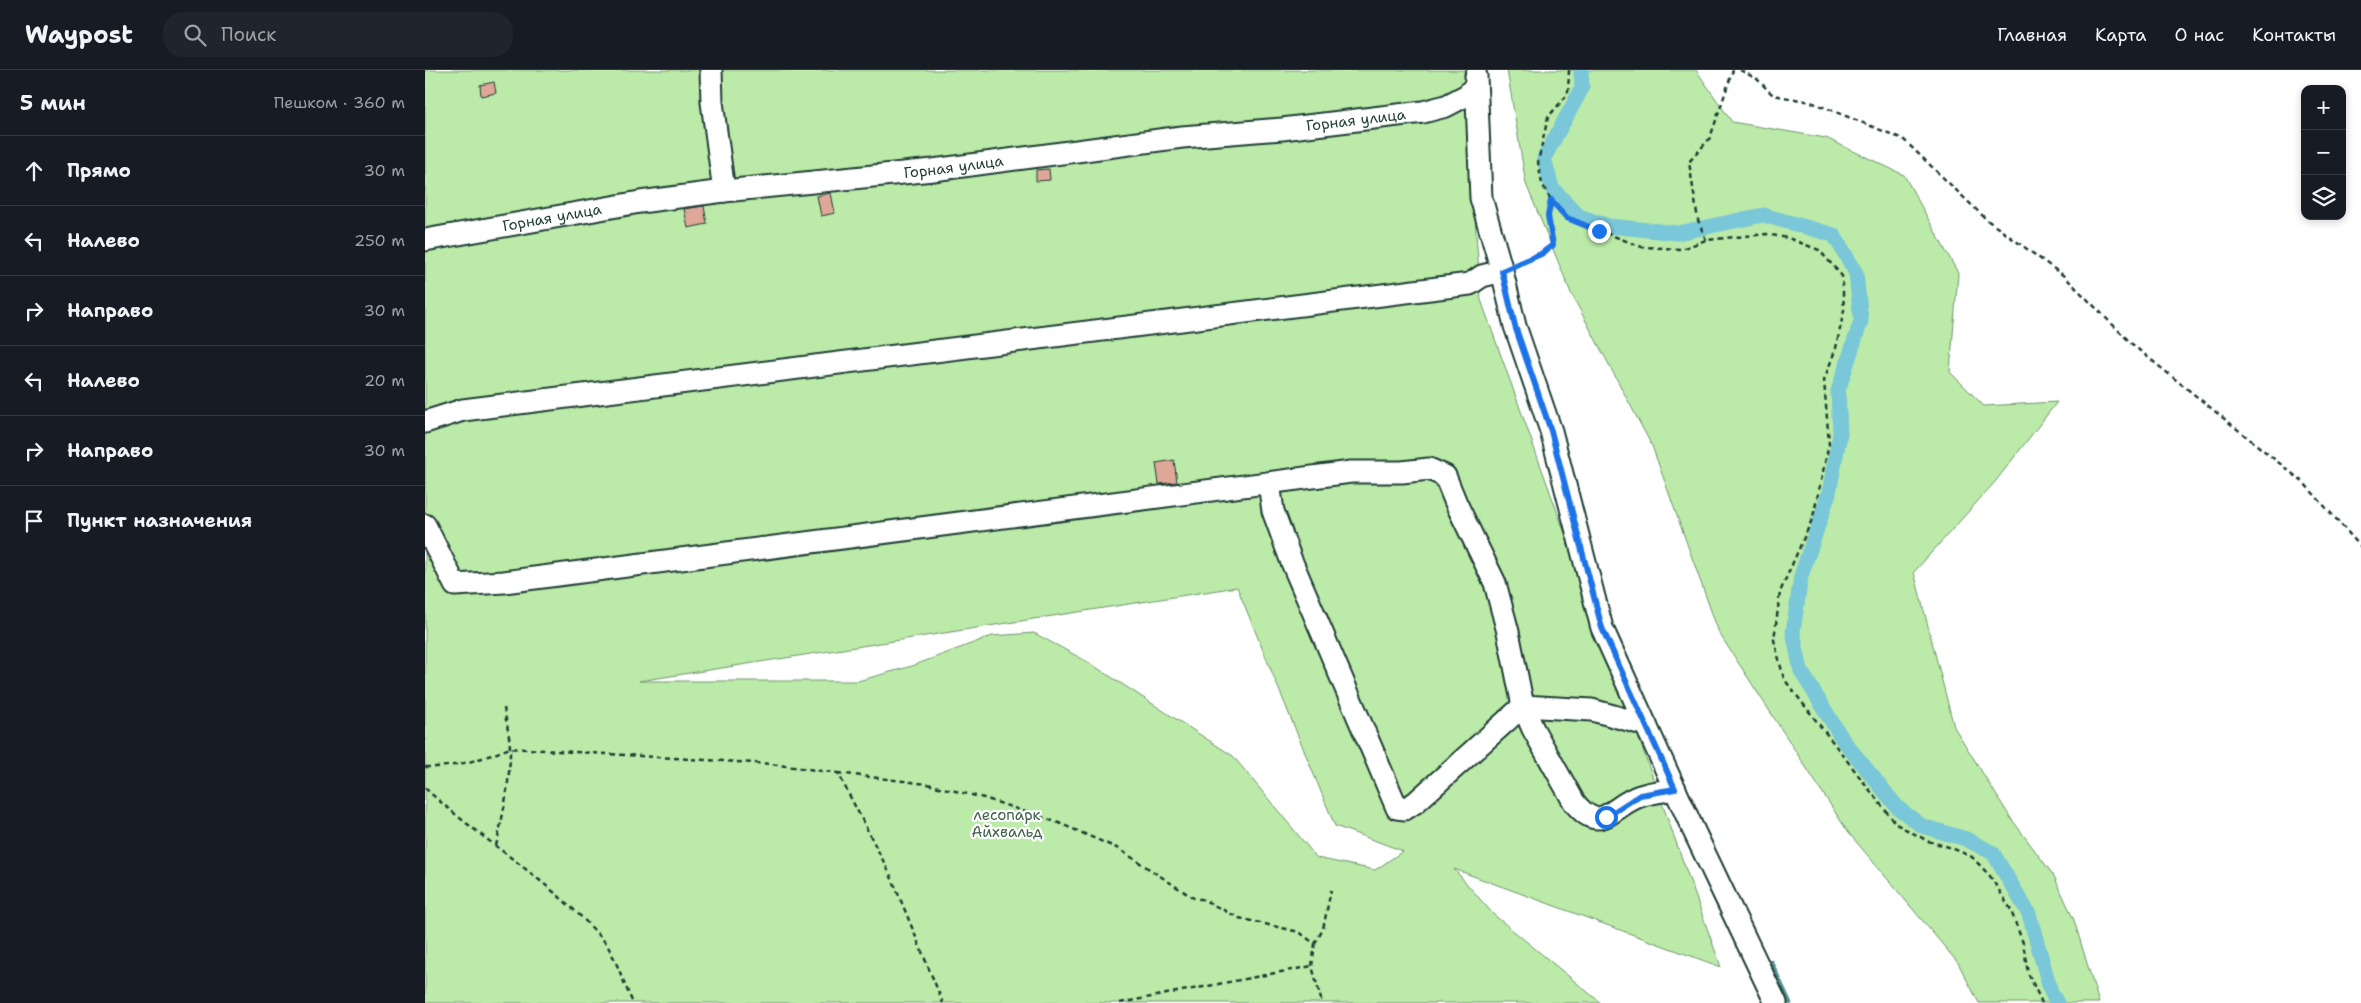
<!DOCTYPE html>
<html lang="ru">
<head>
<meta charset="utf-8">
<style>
	:root { --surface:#171b24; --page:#20242c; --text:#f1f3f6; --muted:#9ea1a6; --line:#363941 }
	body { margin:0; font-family:"Shantell Sans",sans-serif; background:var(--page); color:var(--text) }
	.controls { position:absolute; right:15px; top:15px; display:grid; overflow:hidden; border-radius:10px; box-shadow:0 2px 8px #0003 }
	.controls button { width:45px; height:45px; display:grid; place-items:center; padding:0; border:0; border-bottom:1px solid var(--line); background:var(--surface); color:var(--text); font:25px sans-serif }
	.stop { position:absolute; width:15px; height:15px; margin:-11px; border:4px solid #1a73e8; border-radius:50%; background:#fff }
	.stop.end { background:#1a73e8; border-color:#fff; box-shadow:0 1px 5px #0008 }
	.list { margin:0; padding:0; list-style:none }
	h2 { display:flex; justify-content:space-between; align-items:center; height:65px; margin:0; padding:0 20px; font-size:21px }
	h2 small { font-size:16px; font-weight:400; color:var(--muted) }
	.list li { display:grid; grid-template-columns:32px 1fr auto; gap:15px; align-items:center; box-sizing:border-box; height:70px; padding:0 20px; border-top:1px solid var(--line) }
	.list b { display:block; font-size:19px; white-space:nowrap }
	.list em { font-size:16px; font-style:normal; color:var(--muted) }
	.icon { flex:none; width:28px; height:28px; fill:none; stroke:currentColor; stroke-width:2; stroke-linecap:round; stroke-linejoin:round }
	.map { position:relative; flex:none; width:1936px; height:933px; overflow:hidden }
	header { display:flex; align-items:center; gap:30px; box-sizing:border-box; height:70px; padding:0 25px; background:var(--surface); border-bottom:1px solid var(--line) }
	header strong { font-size:24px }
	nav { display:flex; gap:28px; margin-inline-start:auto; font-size:18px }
	.search { width:350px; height:45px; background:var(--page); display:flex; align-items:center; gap:12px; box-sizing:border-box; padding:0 18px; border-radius:20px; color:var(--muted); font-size:19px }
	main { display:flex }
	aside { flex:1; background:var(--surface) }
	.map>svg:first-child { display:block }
</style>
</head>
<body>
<header>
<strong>Waypost</strong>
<div class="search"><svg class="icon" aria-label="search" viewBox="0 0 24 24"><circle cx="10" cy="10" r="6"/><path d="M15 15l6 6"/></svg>Поиск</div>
<nav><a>Главная</a><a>Карта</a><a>О нас</a><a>Контакты</a></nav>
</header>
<main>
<aside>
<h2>5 мин<small>Пешком · 360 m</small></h2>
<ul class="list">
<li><svg class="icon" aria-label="ahead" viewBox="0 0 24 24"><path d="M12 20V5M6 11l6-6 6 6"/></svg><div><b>Прямо</b></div><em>30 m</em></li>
<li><svg class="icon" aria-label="left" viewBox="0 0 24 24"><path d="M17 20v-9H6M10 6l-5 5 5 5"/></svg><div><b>Налево</b></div><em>250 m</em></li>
<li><svg class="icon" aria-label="right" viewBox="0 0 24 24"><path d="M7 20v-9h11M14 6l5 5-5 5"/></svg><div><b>Направо</b></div><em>30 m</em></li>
<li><svg class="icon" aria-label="left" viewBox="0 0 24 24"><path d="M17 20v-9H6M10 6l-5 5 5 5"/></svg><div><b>Налево</b></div><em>20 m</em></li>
<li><svg class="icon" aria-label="right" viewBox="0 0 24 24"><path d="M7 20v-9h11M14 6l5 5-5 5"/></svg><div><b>Направо</b></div><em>30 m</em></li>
<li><svg class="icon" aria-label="arrive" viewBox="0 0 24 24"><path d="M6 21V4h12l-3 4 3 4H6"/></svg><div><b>Пункт назначения</b></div></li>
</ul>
</aside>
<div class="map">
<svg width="1936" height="933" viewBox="0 0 1936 933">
	<rect width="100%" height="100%" fill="#fff"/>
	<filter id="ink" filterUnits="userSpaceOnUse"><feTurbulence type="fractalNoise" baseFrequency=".02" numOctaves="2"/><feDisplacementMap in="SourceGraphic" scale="10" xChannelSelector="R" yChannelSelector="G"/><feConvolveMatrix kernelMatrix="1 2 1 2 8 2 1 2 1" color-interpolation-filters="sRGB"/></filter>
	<g filter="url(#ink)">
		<g fill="#bceaa8" stroke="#6e946e" fill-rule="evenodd">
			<path d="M 0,0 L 1039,0 L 1056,230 L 1296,897 L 1029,799 L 1068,844 L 1176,933 L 0,933 ZM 812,517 L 910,756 L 978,781 L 950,800 L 892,788 L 808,686 L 663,592 L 609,563 L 567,566 L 487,596 L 433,611 L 214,611 Z"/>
			<path d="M 1082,0 L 1271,0 L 1307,52 L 1401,68 L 1479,105 L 1533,203 L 1525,302 L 1559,336 L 1632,332 L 1570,412 L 1489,502 L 1529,657 L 1585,747 L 1629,806 L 1649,850 L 1674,933 L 1554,933 L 1533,893 L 1423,762 L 1294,563 L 1227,376 L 1146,223 L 1101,114 Z"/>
		</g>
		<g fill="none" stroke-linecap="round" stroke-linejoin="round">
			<path stroke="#559096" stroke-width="4.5" d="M 1346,892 L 1365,933"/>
			<path stroke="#79c7d8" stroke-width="15" d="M 1156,0 L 1157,18 L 1119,88 L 1127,118 L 1154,146 L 1184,156 L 1253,163 L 1338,145 L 1409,165 L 1431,203 L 1436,251 L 1413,321 L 1415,364 L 1404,423 L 1376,506 L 1368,562 L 1376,601 L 1418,670 L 1473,738 L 1497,756 L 1541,769 L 1568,783 L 1604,844 L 1626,922 L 1632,933"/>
		</g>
		<g fill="#dfa797" stroke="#1f3d34">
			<path d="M 69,12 L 71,23 L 56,26 L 55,15 Z"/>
			<path d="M 624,99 L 625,110 L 611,111 L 611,100 Z"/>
			<path d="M 406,123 L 410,143 L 396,146 L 392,126 Z"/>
			<path d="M 279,136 L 282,154 L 263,158 L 259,139 Z"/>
			<path d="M 749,390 L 752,412 L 734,414 L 731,393 Z"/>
		</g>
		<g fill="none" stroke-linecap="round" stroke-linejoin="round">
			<defs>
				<g id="minor">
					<path d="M 286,0 L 287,32 L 299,121"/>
					<path d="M 1051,6 L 1056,128 L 1077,201 L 1090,256 L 1126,361 L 1177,558 L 1267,757 L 1351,933"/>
					<path id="s1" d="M 0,170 L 215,132 L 299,121 L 508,100 L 757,67 L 857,59 L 998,42 L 1021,36 L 1042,25 L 1051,15"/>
					<path d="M 0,352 L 38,340 L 1045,214 L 1057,206 L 1077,201"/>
					<path d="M 844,413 L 848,441 L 866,490 L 972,738 L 980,739 L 991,732 L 1098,636 L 1108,659 L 1149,732 C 1176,767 1187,735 1215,726 C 1226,722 1239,721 1250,719"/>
					<path d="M 0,455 L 30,515 L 79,512 L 926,402 L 977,402 L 1004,399 L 1020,406 L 1031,433 L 1070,513 L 1083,562 L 1098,636 L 1167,640 L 1221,655"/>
				</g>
			</defs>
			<use href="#minor" stroke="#1f3d34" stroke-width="25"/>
			<g stroke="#1f3d34" stroke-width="2.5" stroke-dasharray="5 4" stroke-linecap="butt">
				<path d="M 1144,0 L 1143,24 L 1123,47 L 1113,92 L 1117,114 L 1126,130 L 1142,148 L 1217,177 L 1257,179 L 1281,170 L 1341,164 L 1363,168 L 1394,180 L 1417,206 L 1419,240 L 1411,278 L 1399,310 L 1404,374 L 1388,447 L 1355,522 L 1349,570 L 1359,609 L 1471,754 L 1503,771 L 1527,778 L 1547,787 L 1565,806 L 1585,838 L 1598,873 L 1603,903 L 1617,933"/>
				<path d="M 1315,0 L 1332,9 L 1348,25 L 1386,32 L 1478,69 L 1562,150 L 1639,206 L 1709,276 L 1879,413 L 1936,477"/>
				<path d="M 1281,170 L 1273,150 L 1264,92 L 1285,68 L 1308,0"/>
				<path d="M 1093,194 L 1116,184 L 1128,175 L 1123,146 L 1126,130"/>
				<path d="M 0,697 C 30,698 57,689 85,678 L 346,694 L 413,703 L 465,804 L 518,933"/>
				<path d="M 413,703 L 502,714 L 559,728 L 634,753 L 694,779 L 770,829 L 777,829 L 814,848 L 874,862 L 890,874 L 887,896 L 897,933"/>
				<path d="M 0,718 C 57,771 127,811 179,871 C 189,883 200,917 208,933"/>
				<path d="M 71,776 C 78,745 85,713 85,680 C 85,666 81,652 79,638"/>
				<path d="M 890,874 L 898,859 L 906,820"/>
				<path d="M 695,933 L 887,896"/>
			</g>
			<use href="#minor" stroke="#fff" stroke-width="21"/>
		</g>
	</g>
	<g fill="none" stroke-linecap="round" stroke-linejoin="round" filter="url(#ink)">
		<path stroke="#1a73e8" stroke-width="6" d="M 1174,161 L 1142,148 L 1126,130 L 1123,146 L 1128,175 L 1116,184 L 1077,201 L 1090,256 L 1126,361 L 1177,558 L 1250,719 L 1215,725 L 1181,747"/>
	</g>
	<g text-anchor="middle" stroke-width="4.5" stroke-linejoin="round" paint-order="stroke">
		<g font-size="15" fill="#1f3d34" stroke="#fff">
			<text dy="5" stroke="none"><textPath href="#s1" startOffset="939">Горная улица</textPath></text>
			<text dy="5" stroke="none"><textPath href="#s1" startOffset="534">Горная улица</textPath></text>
			<text dy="5" stroke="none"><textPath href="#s1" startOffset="129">Горная улица</textPath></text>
		</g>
		<g font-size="15" fill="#3e604b" stroke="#fff">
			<text x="582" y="750">лесопарк<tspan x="582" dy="17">Айхвальд</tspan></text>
		</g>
	</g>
</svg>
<div class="controls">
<button>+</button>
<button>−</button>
<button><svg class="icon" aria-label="layers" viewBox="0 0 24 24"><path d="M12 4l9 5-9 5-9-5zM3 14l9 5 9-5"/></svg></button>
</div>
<div class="stop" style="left:1181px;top:747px"></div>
<div class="stop end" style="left:1174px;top:161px"></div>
</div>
</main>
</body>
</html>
